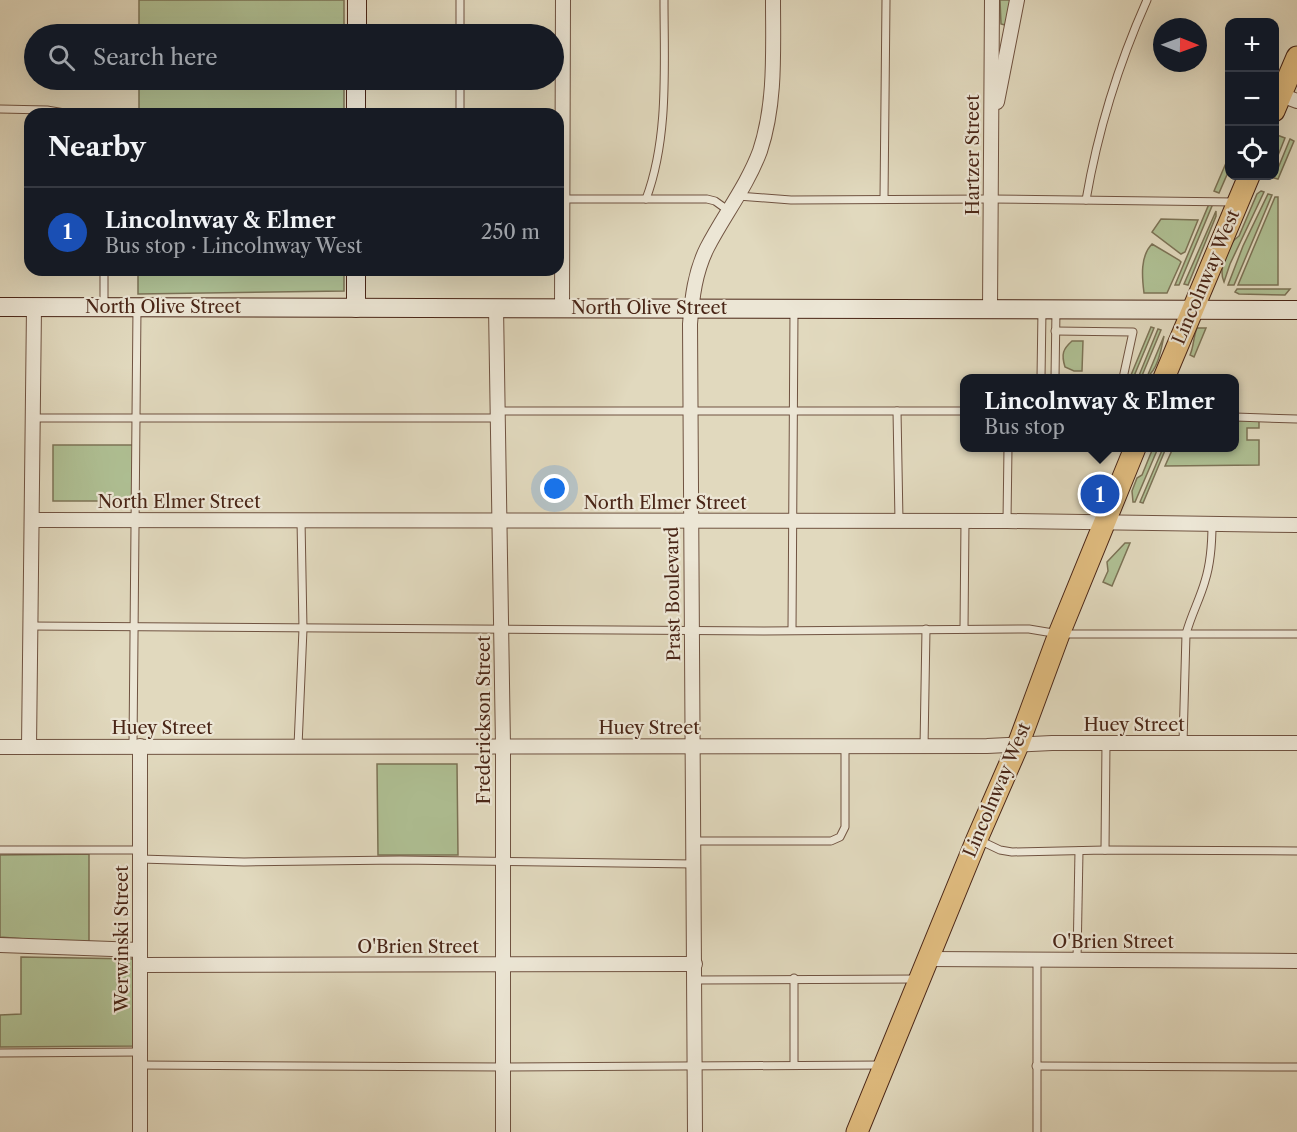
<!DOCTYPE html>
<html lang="en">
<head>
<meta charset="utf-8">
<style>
	:root { --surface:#171b24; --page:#242831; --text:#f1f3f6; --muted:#9ea1a6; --line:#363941; --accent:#c59692 }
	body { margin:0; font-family:"Libre Caslon Text",serif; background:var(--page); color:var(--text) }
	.controls { position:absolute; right:18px; top:18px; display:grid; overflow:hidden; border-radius:12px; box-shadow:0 6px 24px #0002 }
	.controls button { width:54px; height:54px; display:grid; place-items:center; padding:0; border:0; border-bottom:2px solid var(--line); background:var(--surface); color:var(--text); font:30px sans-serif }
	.compass { position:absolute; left:1153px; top:18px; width:54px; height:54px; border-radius:50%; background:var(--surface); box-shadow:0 6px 24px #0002; rotate:91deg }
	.you { position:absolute; left:555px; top:489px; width:21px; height:21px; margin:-15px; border:4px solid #fff; border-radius:50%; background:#1a73e8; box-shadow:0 0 0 9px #1a73e833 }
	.badge { display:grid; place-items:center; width:39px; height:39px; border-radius:50%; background:var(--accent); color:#fff; font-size:20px; font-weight:700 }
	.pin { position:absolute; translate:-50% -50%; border:3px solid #fff; box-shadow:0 2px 6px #0006 }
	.popup { position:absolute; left:960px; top:374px; width:279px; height:78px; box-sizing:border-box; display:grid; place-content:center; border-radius:12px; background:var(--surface); filter:drop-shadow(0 2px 4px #0005); font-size:20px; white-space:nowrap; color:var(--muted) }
	.popup b { font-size:22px; color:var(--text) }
	.popup::after { content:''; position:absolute; left:50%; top:100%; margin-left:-12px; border:12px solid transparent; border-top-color:var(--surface) }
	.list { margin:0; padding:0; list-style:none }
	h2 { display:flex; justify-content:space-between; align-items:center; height:78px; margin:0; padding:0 24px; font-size:26px }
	h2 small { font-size:20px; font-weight:400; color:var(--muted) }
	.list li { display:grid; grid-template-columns:39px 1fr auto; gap:18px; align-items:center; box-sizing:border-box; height:90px; padding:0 24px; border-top:2px solid var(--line) }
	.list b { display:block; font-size:22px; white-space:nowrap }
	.list p { margin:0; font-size:20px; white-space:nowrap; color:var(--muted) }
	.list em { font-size:20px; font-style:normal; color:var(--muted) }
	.icon { flex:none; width:33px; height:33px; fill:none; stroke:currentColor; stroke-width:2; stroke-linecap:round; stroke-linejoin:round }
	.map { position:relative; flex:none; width:1297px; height:1132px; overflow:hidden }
	.search { position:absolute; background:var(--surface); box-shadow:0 6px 24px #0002; left:24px; top:24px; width:540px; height:66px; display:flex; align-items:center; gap:15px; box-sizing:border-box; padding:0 21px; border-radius:33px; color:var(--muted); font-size:22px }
	.panel { position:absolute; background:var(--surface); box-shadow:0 6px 24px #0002; left:24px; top:108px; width:540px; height:168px; border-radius:18px }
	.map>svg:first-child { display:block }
</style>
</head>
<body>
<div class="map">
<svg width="1297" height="1132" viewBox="0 0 1297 1132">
	<rect width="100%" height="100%" fill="#e1d9be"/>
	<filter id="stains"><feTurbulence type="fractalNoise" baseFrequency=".00333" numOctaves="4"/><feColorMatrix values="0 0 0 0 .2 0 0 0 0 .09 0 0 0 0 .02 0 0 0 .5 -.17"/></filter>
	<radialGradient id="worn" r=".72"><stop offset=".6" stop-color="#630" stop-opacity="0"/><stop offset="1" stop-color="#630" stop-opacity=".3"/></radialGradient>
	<g fill="#afc094" stroke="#7c7356" stroke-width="1.5">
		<rect x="139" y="0" width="205" height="34"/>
		<path d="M 1000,0 L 1014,0 L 1005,25 L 1001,24 Z"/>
		<rect x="139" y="80" width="205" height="34"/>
		<path d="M 1277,135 L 1285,138 L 1275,163 L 1275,140 Z"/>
		<path d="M 1290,139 L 1294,141 L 1278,179 L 1274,178 Z"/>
		<path d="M 1229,156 L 1229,170 L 1219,193 L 1214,191 Z"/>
		<path d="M 1261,191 L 1264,192 L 1230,264 L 1224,282 C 1218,269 1227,244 1239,236 L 1257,194 Z"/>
		<path d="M 1268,194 L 1272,195 L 1234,285 L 1228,285 L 1243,246 Z"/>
		<path d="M 1275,197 L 1278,197 L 1278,285 L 1238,285 Z"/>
		<path d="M 1209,204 L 1212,206 L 1179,285 L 1175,285 Z"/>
		<path d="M 1216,211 L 1216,216 L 1188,285 L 1184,284 Z"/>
		<path d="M 1161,219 L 1198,220 L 1185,252 L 1181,254 L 1152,232 Z"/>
		<path d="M 1152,244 L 1179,260 L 1181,262 L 1167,293 L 1144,293 C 1142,277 1140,256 1152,244 Z"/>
		<path d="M 138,270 L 344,270 L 344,291 L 138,294 Z"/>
		<path d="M 1237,289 L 1290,289 L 1285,295 L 1239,294 L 1235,292 Z"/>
		<path d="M 1151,327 L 1154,328 L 1134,376 L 1131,375 Z"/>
		<path d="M 1197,328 L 1206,328 L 1194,357 L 1190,355 C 1194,346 1193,338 1197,328 Z"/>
		<path d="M 1158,329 L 1161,330 L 1141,378 L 1138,378 Z"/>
		<path d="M 1164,336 C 1161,350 1158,369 1147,377 Z"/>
		<path d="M 1072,341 L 1083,341 L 1082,371 L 1074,371 L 1065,367 C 1061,354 1063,349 1072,341 Z"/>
		<path d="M 1235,420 L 1259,420 L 1259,428 L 1247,428 L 1247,440 L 1259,440 L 1259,465 L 1165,466 L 1173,448 L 1235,448 Z"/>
		<rect x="53" y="445" width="80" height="56"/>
		<path d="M 1153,448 L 1158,448 L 1135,502 L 1133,502 L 1132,491 L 1137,478 L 1142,475 Z"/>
		<path d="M 1163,448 L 1166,448 L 1143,503 L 1140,502 Z"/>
		<path d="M 1125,543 L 1130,543 L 1112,586 L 1103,582 L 1108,571 L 1107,562 Z"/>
		<path d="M 377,764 L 457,764 L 458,855 L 378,855 Z"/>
		<path d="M 89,854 L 89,944 L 0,937 L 0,855 Z"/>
		<path d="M 21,957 L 134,959 L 134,1046 L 0,1047 L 0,1015 L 21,1014 Z"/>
	</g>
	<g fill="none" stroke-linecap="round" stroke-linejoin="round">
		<defs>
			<g id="lane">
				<path d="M 460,34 L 460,0"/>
				<path d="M 0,109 L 47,110 L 70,114"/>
				<path d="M 460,114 L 460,80"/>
				<path d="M 738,196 L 791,200 L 991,199 L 1235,202"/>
				<path d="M 561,199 L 707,199 L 715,201 L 729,211"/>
				<path d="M 646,199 C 669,138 664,65 664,0"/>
				<path d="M 884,199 L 886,0"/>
				<path d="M 1086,200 C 1098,130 1118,65 1147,0"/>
				<path d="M 104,305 L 104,270"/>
				<path d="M 1055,331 L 1133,332 L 1123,378"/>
				<path d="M 1041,378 L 1042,310"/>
				<path d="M 1055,378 L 1056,310"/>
				<path d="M 497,411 L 965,411"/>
				<path d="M 897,411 L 899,521"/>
				<path d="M 1235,417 L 1297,419"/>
				<path d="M 33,418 L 498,418"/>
				<path d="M 1007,521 L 1008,448"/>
				<path d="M 30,626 L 764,631 L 1029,629 L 1059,634 L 1297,634"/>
				<path d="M 964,629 L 965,521"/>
				<path d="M 792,630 L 794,311"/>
				<path d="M 1183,743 L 1186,634 C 1191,615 1200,599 1205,581 C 1211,562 1212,544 1212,524"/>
				<path d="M 133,746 L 137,308"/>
				<path d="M 298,746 L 303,629 L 301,520"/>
				<path d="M 924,747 L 926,629"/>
				<path d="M 979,840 L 1000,850 L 1012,852 L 1105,850 L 1297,851"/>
				<path d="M 694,841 L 831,841 L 840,837 L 845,827 L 845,747"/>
				<path d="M 0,850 L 140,850"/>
				<path d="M 1105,850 L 1106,743"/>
				<path d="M 140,859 L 244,862 L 400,860 L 694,864"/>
				<path d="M 1037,960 L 1037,1132"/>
				<path d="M 1077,960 L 1079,851"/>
				<path d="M 695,980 L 918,979"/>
				<path d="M 0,1053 L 140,1052"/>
				<path d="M 140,1065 L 503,1067 L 882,1065"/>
				<path d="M 794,1065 L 794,978"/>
				<path d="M 1036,1066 L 1297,1067"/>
			</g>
			<g id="street">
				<path d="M 1281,95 L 1297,101"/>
				<path d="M 997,102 L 1017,0"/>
				<path d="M 496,307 L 503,746 L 503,1132"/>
				<path d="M 562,308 L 563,0"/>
				<path d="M 990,310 L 992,0"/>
				<path d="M 32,520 L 1007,521 L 1297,525"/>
				<path d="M 0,747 L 987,746 L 1052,743 L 1297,743"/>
				<path d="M 29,747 L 34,307"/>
				<path d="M 0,945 L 140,950"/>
				<path d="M 929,959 L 1297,961"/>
				<path d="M 140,965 L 695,964"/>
				<path d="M 140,1132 L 140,746"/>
				<path d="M 695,1132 L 690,324 C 692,298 695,272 707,248 C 724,215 747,186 760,151 C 776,103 773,50 773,0"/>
			</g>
			<g id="secondary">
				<path d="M 357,34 L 357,0"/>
				<path d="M 356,114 L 356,80"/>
				<path d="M 0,307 L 1297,310"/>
				<path d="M 356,308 L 356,270"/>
			</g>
			<g id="primary">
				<path d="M 1274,111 L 1297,57"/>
				<path d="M 1164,378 L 1249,176"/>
				<path d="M 857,1132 L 977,839 L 1018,745 L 1059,634 L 1135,448"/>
			</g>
		</defs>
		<use href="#lane" stroke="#705341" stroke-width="9"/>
		<use href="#street" stroke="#705341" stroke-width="16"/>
		<use href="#secondary" stroke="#4a2617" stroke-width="20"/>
		<use href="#primary" stroke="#4a2617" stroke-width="23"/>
		<use href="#lane" stroke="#ece6d5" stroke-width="7"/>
		<use href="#street" stroke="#ece6d5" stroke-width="14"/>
		<use href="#secondary" stroke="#ece6d5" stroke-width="18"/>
		<use href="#primary" stroke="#e0bc7f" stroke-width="21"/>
	</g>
	<g text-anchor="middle" stroke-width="4.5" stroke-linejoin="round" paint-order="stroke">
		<g font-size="18" fill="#4a2617" stroke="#ece6d5">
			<text transform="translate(973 155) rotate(-90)" y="6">Hartzer Street</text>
			<text transform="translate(1206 277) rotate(-67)" y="6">Lincolnway West</text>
			<text x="163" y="313">North Olive Street</text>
			<text x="649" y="314">North Olive Street</text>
			<text x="179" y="508">North Elmer Street</text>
			<text x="665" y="509">North Elmer Street</text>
			<text transform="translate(673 594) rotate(-91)" y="6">Prast Boulevard</text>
			<text transform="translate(484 720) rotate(-90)" y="6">Frederickson Street</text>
			<text x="1134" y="731">Huey Street</text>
			<text x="162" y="734">Huey Street</text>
			<text x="649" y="734">Huey Street</text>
			<text transform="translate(997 790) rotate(-67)" y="6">Lincolnway West</text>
			<text transform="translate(122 939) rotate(-90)" y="6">Werwinski Street</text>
			<text x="1113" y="948">O'Brien Street</text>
			<text x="418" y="953">O'Brien Street</text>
		</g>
	</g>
	<rect width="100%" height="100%" filter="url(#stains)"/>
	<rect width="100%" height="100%" fill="url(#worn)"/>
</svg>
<div class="controls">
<button>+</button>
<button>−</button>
<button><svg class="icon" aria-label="locate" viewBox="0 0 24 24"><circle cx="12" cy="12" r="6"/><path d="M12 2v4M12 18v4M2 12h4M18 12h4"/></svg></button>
</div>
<svg class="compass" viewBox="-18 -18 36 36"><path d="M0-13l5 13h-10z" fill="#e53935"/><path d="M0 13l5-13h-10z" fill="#9ea1a6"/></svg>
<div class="you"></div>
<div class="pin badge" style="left:1100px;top:494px;background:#1a4fb4">1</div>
<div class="popup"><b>Lincolnway &amp; Elmer</b>Bus stop</div>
<div class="search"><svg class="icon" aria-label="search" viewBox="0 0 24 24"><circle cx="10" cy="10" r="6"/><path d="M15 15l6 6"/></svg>Search here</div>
<section class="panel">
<h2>Nearby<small></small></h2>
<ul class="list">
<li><span class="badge" style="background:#1a4fb4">1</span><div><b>Lincolnway &amp; Elmer</b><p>Bus stop · Lincolnway West</p></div><em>250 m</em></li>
</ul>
</section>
</div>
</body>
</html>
